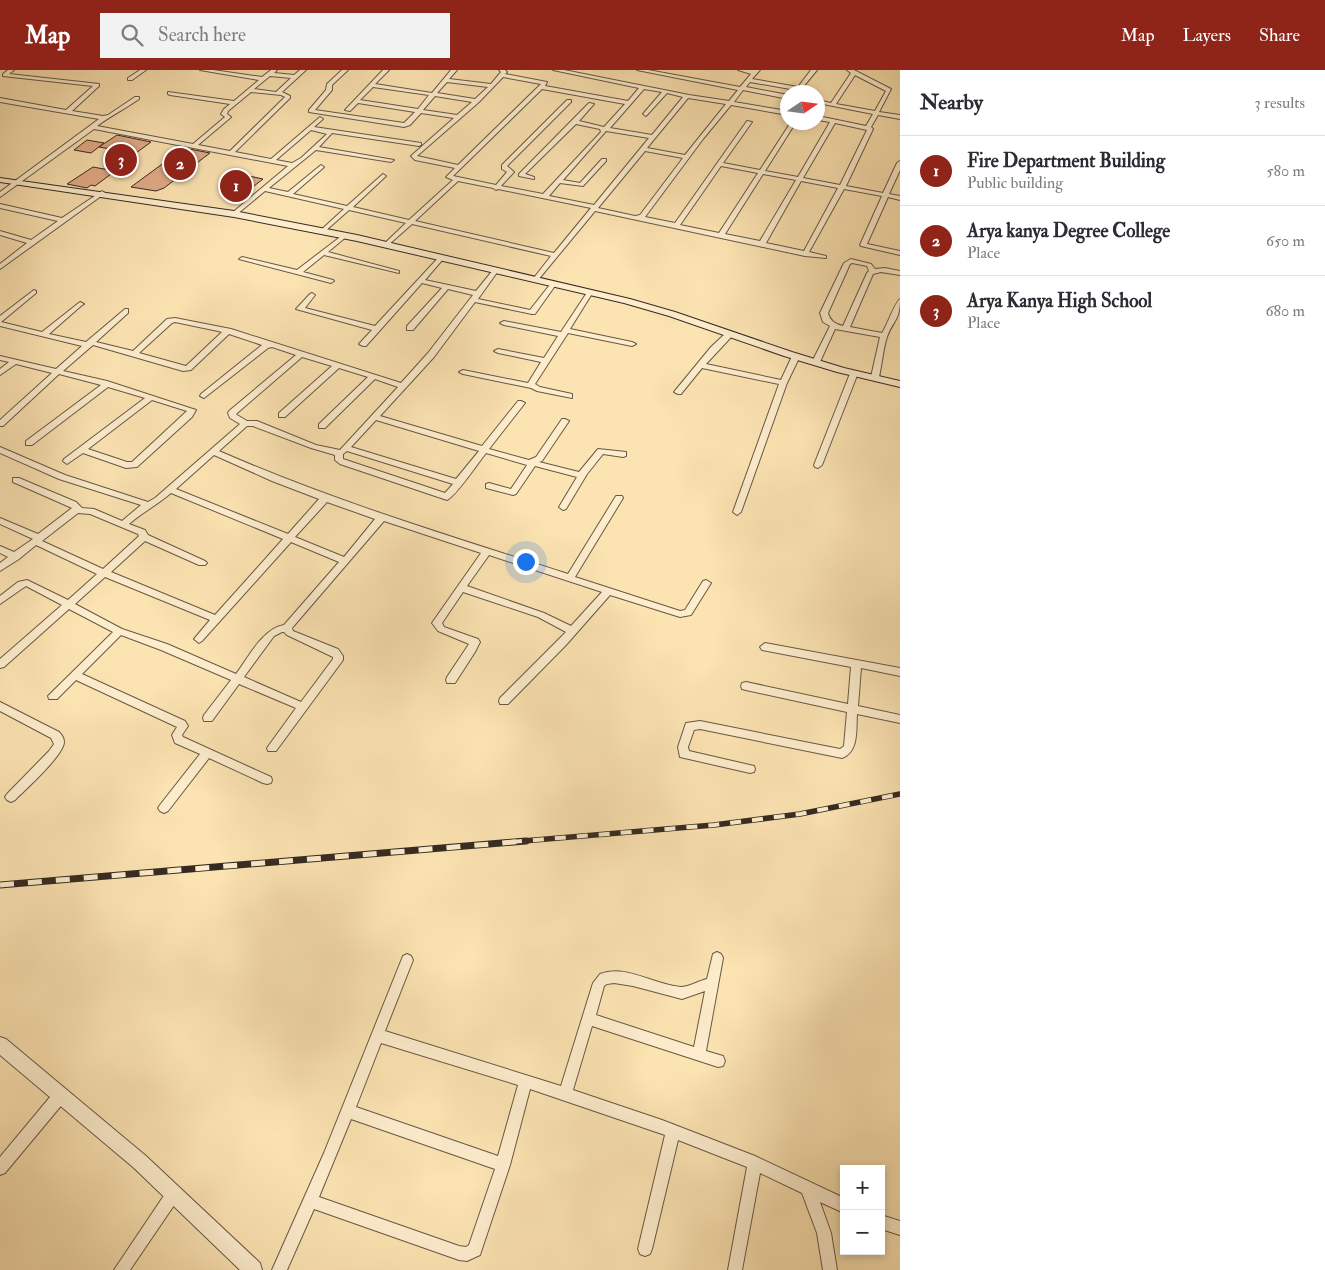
<!DOCTYPE html>
<html lang="en">
<head>
<meta charset="utf-8">
<style>
	:root { --surface:#fff; --page:#f2f2f3; --text:#2b2b33; --muted:#7c7c81; --line:#e1e1e2; --accent:#8f2418 }
	body { margin:0; font-family:"IM FELL Double Pica",serif; background:var(--page); color:var(--text) }
	.controls { position:absolute; right:15px; bottom:15px; display:grid; overflow:hidden; border-radius:0px; box-shadow:0 2px 8px #0003 }
	.controls button { width:45px; height:45px; display:grid; place-items:center; padding:0; border:0; border-bottom:1px solid var(--line); background:var(--surface); color:var(--text); font:25px sans-serif }
	.compass { position:absolute; left:780px; top:15px; width:45px; height:45px; border-radius:50%; background:var(--surface); box-shadow:0 2px 8px #0003; rotate:77deg }
	.you { position:absolute; left:525px; top:491px; width:18px; height:18px; margin:-12px; border:4px solid #fff; border-radius:50%; background:#1a73e8; box-shadow:0 0 0 8px #1a73e833 }
	.badge { display:grid; place-items:center; width:32px; height:32px; border-radius:50%; background:var(--accent); color:#fff; font-size:16px; font-weight:700 }
	.pin { position:absolute; translate:-50% -50%; border:2px solid #fff; box-shadow:0 1px 5px #0006 }
	.list { margin:0; padding:0; list-style:none }
	h2 { display:flex; justify-content:space-between; align-items:center; height:65px; margin:0; padding:0 20px; font-size:21px }
	h2 small { font-size:16px; font-weight:400; color:var(--muted) }
	.list li { display:grid; grid-template-columns:32px 1fr auto; gap:15px; align-items:center; box-sizing:border-box; height:70px; padding:0 20px; border-top:1px solid var(--line) }
	.list b { display:block; font-size:19px; white-space:nowrap }
	.list p { margin:0; font-size:16px; white-space:nowrap; color:var(--muted) }
	.list em { font-size:16px; font-style:normal; color:var(--muted) }
	.icon { flex:none; width:28px; height:28px; fill:none; stroke:currentColor; stroke-width:2; stroke-linecap:round; stroke-linejoin:round }
	.map { position:relative; flex:none; width:900px; height:1200px; overflow:hidden }
	header { display:flex; align-items:center; gap:30px; box-sizing:border-box; height:70px; padding:0 25px; background:var(--accent); color:#fff }
	header strong { font-size:24px }
	nav { display:flex; gap:28px; margin-inline-start:auto; font-size:18px }
	.search { width:350px; height:45px; background:var(--page); display:flex; align-items:center; gap:12px; box-sizing:border-box; padding:0 18px; border-radius:0px; color:var(--muted); font-size:19px }
	main { display:flex }
	aside { flex:1; background:var(--surface) }
	.map>svg:first-child { display:block }
</style>
</head>
<body>
<header>
<strong>Map</strong>
<div class="search"><svg class="icon" aria-label="search" viewBox="0 0 24 24"><circle cx="10" cy="10" r="6"/><path d="M15 15l6 6"/></svg>Search here</div>
<nav><a>Map</a><a>Layers</a><a>Share</a></nav>
</header>
<main>
<div class="map">
<svg width="900" height="1200" viewBox="0 0 900 1200">
	<rect width="100%" height="100%" fill="#fce3b2"/>
	<filter id="stains"><feTurbulence type="fractalNoise" baseFrequency=".004" numOctaves="4"/><feColorMatrix values="0 0 0 0 .2 0 0 0 0 .09 0 0 0 0 .02 0 0 0 .5 -.17"/></filter>
	<radialGradient id="worn" r=".72"><stop offset=".6" stop-color="#630" stop-opacity="0"/><stop offset="1" stop-color="#630" stop-opacity=".3"/></radialGradient>
	<g fill="#e3ac89" stroke="#352a21">
		<path d="M 117,65 L 151,72 L 136,83 L 99,77 Z"/>
		<path d="M 87,70 L 104,73 L 91,83 L 74,80 Z"/>
		<path d="M 184,78 L 210,83 L 164,118 L 156,121 L 131,117 Z"/>
		<path d="M 93,97 L 115,101 L 95,116 L 91,115 L 87,118 L 67,114 Z"/>
		<path d="M 249,106 L 263,109 L 245,123 L 231,120 Z"/>
	</g>
	<g fill="none" stroke-linecap="round" stroke-linejoin="round">
		<defs>
			<g id="minor">
				<path d="M 8,0 L 14,0 L 9,4 L 99,14 L 99,16 L 72,41 L 103,46 L 108,45 L 135,27 L 139,27 L 139,29 C 125,39 110,46 97,56 L 193,74 L 225,47 L 221,44 L 224,39 L 230,34 L 170,25 L 168,24 L 168,22 L 234,31 L 259,10 L 200,0 L 213,0 L 262,7 L 271,0 L 277,0 L 274,3 L 294,5 L 300,0 L 306,0 L 282,22 L 290,26 L 290,28 L 235,82 L 271,89 L 320,47 L 323,49 L 314,57 L 421,73 L 421,75 L 419,76 L 332,63 L 319,77 L 394,90 L 391,92 L 316,80 L 269,118 L 288,122 L 321,95 L 324,97 L 323,98 L 293,124 L 347,136 L 383,104 L 386,106 L 385,107 L 353,137 L 409,150 L 453,110 L 446,107 L 455,98 L 415,90 L 411,86 L 454,48 L 421,43 L 410,55 L 404,57 L 309,42 L 309,40 L 326,20 L 327,14 L 342,0 L 348,0 L 332,15 L 332,20 L 315,40 L 404,53 L 415,42 L 358,33 L 350,41 L 345,40 L 383,0 L 389,0 L 375,14 L 432,23 L 451,0 L 457,0 L 449,9 L 491,14 L 501,2 L 499,0 L 505,0 L 507,2 L 505,4 L 547,12 L 545,16 L 628,31 L 639,18 L 553,0 L 564,0 L 689,25 L 729,31 L 738,20 L 637,0 L 648,0 L 740,17 L 751,4 L 738,0 L 760,0 L 752,9 L 798,17 L 811,0 L 817,0 L 799,22 L 795,22 L 796,20 L 750,12 L 746,17 L 788,25 L 788,29 L 743,20 L 734,32 L 788,41 L 788,45 L 731,35 L 703,69 L 645,147 L 675,153 L 747,51 L 752,52 L 723,93 L 760,100 L 791,52 L 796,52 L 765,101 L 798,107 L 830,52 L 818,50 L 818,46 L 866,56 L 873,44 L 818,33 L 818,30 L 831,33 L 851,3 L 847,0 L 854,0 L 891,19 L 879,42 L 900,45 L 900,49 L 878,45 L 871,57 L 873,59 L 846,116 L 883,123 L 897,93 L 900,91 L 900,100 L 889,124 L 900,126 L 900,130 L 888,127 L 867,174 L 900,181 L 900,185 L 861,176 L 860,175 L 882,126 L 844,119 L 809,182 L 826,186 L 826,188 L 805,186 L 595,141 L 538,210 L 536,211 L 533,209 L 551,186 L 412,154 L 386,177 L 384,176 L 384,174 L 406,153 L 349,140 L 323,163 L 320,161 L 321,160 L 344,139 L 265,121 L 236,145 L 232,145 L 232,143 L 288,96 L 94,59 L 0,127 L 0,122 L 99,49 L 0,32 L 0,28 L 66,40 L 93,16 L 3,6 L 3,4 ZM 855,5 L 886,21 L 875,41 L 836,34 ZM 270,6 L 291,8 L 276,22 L 254,19 ZM 503,7 L 541,14 L 458,95 L 417,86 L 479,32 ZM 447,12 L 488,17 L 475,29 L 437,23 ZM 373,17 L 429,25 L 418,39 L 360,30 ZM 542,19 L 625,34 L 604,57 L 579,51 L 594,34 L 589,33 L 519,104 L 519,106 L 534,109 L 534,107 L 525,104 L 576,54 L 600,59 L 601,62 L 543,124 L 501,116 L 514,102 L 507,96 L 571,32 L 571,30 L 567,30 L 502,95 L 502,99 L 507,102 L 496,115 L 453,106 ZM 644,19 L 662,22 L 643,44 L 646,46 L 667,23 L 683,27 L 652,65 L 610,58 ZM 251,22 L 281,25 L 285,27 L 230,81 L 198,75 L 230,48 L 231,47 L 227,44 L 228,41 ZM 435,26 L 472,32 L 457,45 L 423,40 ZM 688,28 L 726,34 L 685,85 L 647,78 ZM 835,53 L 867,60 L 840,115 L 803,108 ZM 311,60 L 327,64 L 301,88 L 292,93 L 276,90 ZM 606,61 L 649,68 L 594,135 L 549,126 L 560,113 L 583,116 L 606,91 L 606,89 L 602,89 L 580,113 L 563,110 ZM 645,81 L 683,88 L 640,145 L 635,146 L 598,138 ZM 721,96 L 758,103 L 719,163 L 680,155 ZM 763,104 L 796,110 L 760,171 L 725,164 ZM 458,111 L 493,118 L 496,120 L 498,119 L 591,138 L 554,183 L 415,151 ZM 801,111 L 838,118 L 804,181 L 766,173 Z"/>
				<path d="M 140,0 L 146,0 L 132,10 L 128,10 L 128,8 Z"/>
				<path d="M 102,121 L 105,123 L 104,124 L 0,199 L 0,194 L 27,173 L 0,165 L 0,161 L 31,170 L 58,151 L 0,138 L 0,134 L 62,148 Z"/>
				<path d="M 344,164 L 347,166 L 346,167 L 328,182 L 399,201 L 399,203 L 324,185 L 303,202 L 333,210 L 334,211 L 331,213 L 239,189 L 242,187 L 297,200 Z"/>
				<path d="M 441,186 L 444,188 L 425,210 L 476,221 L 493,200 L 497,200 L 498,201 L 478,229 L 530,240 L 552,212 L 557,213 L 535,244 L 532,244 L 475,232 L 434,287 L 380,346 L 482,376 L 518,331 L 521,331 L 525,333 L 489,379 L 529,390 L 536,387 L 562,349 L 565,349 L 569,351 L 542,391 L 539,392 L 579,402 L 598,379 L 626,382 L 626,386 L 623,387 L 603,384 L 587,404 L 566,439 L 563,440 L 559,437 L 577,407 L 535,396 L 516,424 L 513,425 L 486,418 L 486,414 L 489,413 L 511,419 L 527,395 L 486,383 C 478,393 456,426 447,430 L 340,394 L 335,390 L 335,385 L 311,378 L 253,356 L 247,356 L 219,381 C 333,431 450,466 568,504 L 616,426 L 622,426 L 623,428 L 575,507 L 680,541 L 685,540 L 703,511 L 706,510 L 711,513 L 691,545 L 680,547 L 610,525 L 566,575 L 508,634 L 500,634 L 499,631 L 500,628 L 566,562 L 538,547 L 463,522 L 442,553 L 444,557 L 478,569 L 480,572 L 475,582 L 455,613 L 447,613 L 446,610 L 447,607 L 469,574 L 438,561 L 432,553 L 481,483 L 384,451 L 292,558 L 293,561 L 338,579 L 343,586 L 343,590 L 276,681 L 268,681 L 267,678 L 296,638 L 239,614 L 212,651 L 204,651 L 203,648 L 204,645 L 231,610 L 161,580 L 121,565 L 82,604 L 185,651 L 188,656 L 182,665 L 183,667 L 271,707 L 272,710 L 271,713 L 267,714 L 263,713 L 209,688 L 168,741 L 164,743 L 160,741 L 158,738 L 160,735 L 200,684 L 175,673 L 172,665 L 177,657 L 76,610 L 57,629 L 49,629 L 48,626 L 113,562 L 69,539 L 4,597 L 0,598 L 0,589 L 62,535 L 26,516 L 0,534 L 0,526 L 18,512 L 27,510 L 68,530 L 97,504 L 36,475 L 19,489 L 0,501 L 0,493 L 8,487 L 0,483 L 0,476 L 14,482 L 33,469 L 0,454 L 0,448 L 38,464 L 72,438 L 13,412 L 13,408 L 19,408 L 76,432 L 82,438 L 94,439 L 122,451 L 141,435 L 59,409 L 0,383 L 0,377 L 65,405 L 148,432 L 155,428 L 240,354 L 230,348 L 228,343 L 229,341 L 296,285 L 272,277 L 268,278 L 204,328 L 200,326 L 201,324 L 262,275 L 229,264 L 191,300 L 183,301 L 93,275 L 63,301 L 107,311 L 196,340 L 192,347 L 137,397 L 126,398 L 83,383 L 67,394 L 63,391 L 64,389 L 145,328 L 108,317 L 32,375 L 26,375 L 26,371 L 101,315 L 59,304 L 3,356 L 0,356 L 0,350 L 52,303 L 16,294 L 0,305 L 0,299 L 9,292 L 0,290 L 0,286 L 56,299 L 82,276 L 0,256 L 0,246 L 34,220 L 36,221 L 36,223 L 1,252 L 42,262 L 80,232 L 84,234 L 82,235 L 49,264 L 86,272 L 125,239 L 128,239 L 128,243 L 96,272 L 133,281 L 167,249 L 175,248 L 231,259 L 401,313 L 428,283 L 473,225 L 448,219 L 413,260 L 407,260 L 407,256 L 442,218 L 422,213 L 366,276 L 363,276 L 359,274 L 372,260 L 296,239 L 310,224 L 312,223 L 315,225 L 305,238 L 375,256 L 439,187 ZM 175,252 L 218,261 L 222,262 L 186,296 L 139,283 L 172,253 ZM 302,287 L 332,296 L 279,343 L 279,347 L 285,347 L 339,298 L 368,307 L 319,354 L 319,358 L 325,358 L 375,309 L 398,317 L 340,380 L 316,375 L 257,351 L 247,351 L 237,345 L 236,344 ZM 152,330 L 187,341 L 132,392 L 127,392 L 88,379 ZM 376,350 L 479,381 L 456,409 L 351,377 ZM 347,381 L 453,414 L 445,423 L 343,389 L 343,384 ZM 214,385 L 272,411 L 319,429 L 288,464 L 176,419 ZM 171,423 L 283,469 L 215,545 L 111,502 L 145,471 L 199,495 L 205,495 L 207,493 L 205,491 L 148,465 L 145,460 L 129,454 C 143,442 157,435 171,423 ZM 327,432 L 375,449 L 344,487 L 295,467 ZM 78,443 L 90,444 L 138,464 L 139,466 L 103,499 L 42,471 ZM 291,472 L 339,492 L 284,555 C 263,558 248,588 236,604 L 167,574 L 122,559 L 75,534 L 105,507 L 210,550 L 194,569 L 199,573 L 202,571 ZM 489,485 L 602,522 L 571,556 L 544,543 L 467,516 ZM 282,562 L 284,562 L 287,565 L 333,587 L 333,589 L 301,632 L 244,607 L 274,566 Z"/>
				<path d="M 851,189 L 871,194 L 875,199 L 885,198 L 900,201 L 900,205 L 881,202 L 873,204 L 850,257 L 882,263 C 887,256 895,232 900,229 C 900,251 893,250 887,267 C 883,279 882,294 879,307 L 875,309 L 871,307 L 880,267 L 835,259 L 819,294 L 816,294 L 812,292 L 830,256 L 823,252 L 820,243 L 844,193 ZM 852,193 L 867,196 L 869,201 L 867,203 L 843,256 C 835,254 830,251 828,243 L 850,194 Z"/>
				<path d="M 590,220 L 593,222 L 570,259 L 632,272 L 636,274 L 632,276 L 568,263 L 535,314 L 540,317 L 572,324 L 572,328 L 537,321 L 531,318 L 463,304 L 459,302 L 463,300 L 528,313 L 541,292 L 498,283 L 494,281 L 498,279 L 544,288 L 558,266 L 504,255 L 500,253 L 504,251 L 561,262 L 588,221 Z"/>
				<path d="M 727,262 L 734,264 L 706,294 L 781,310 L 793,284 L 796,284 L 800,286 L 787,313 L 741,442 L 737,445 L 733,442 L 779,314 L 702,298 L 681,324 L 678,324 L 674,322 L 711,277 Z"/>
				<path d="M 851,301 L 857,301 L 858,303 L 822,395 L 818,398 L 815,397 L 814,395 Z"/>
				<path d="M 765,573 L 900,598 L 900,606 L 861,598 L 858,636 L 900,645 L 900,653 L 857,644 C 856,659 859,682 842,688 L 700,659 L 694,660 L 688,677 L 689,681 L 754,696 L 755,699 L 754,702 L 750,703 L 680,687 L 678,677 L 686,653 L 700,651 L 840,679 L 844,676 L 847,642 L 746,620 L 742,619 L 741,616 L 742,613 L 746,612 L 848,634 L 851,597 L 762,580 L 760,577 Z"/>
				<path d="M 0,632 L 59,662 C 62,665 64,668 64,672 C 64,685 25,720 15,730 L 11,732 L 7,730 L 5,727 L 7,724 L 49,681 L 54,674 L 51,668 L 0,641 Z"/>
				<path d="M 717,882 L 721,884 L 723,888 L 706,981 L 723,986 L 725,991 L 723,996 L 718,997 L 592,956 L 573,1020 L 662,1050 L 755,1086 L 844,1128 L 844,1143 L 820,1132 L 831,1163 L 837,1200 L 823,1200 L 817,1163 L 802,1123 L 760,1103 L 742,1200 L 728,1200 L 747,1097 L 678,1070 L 652,1179 L 650,1184 L 645,1186 L 640,1184 L 638,1179 L 665,1065 L 530,1019 L 510,1095 L 480,1185 L 467,1191 L 459,1190 L 314,1139 L 287,1200 L 272,1200 L 324,1083 L 403,886 L 407,884 L 411,886 L 413,890 L 385,961 L 561,1016 L 593,913 L 600,904 C 626,894 654,915 681,917 C 689,917 698,911 707,909 L 713,884 ZM 614,913 L 633,916 L 682,929 L 705,921 L 694,977 L 596,945 L 604,916 L 607,914 ZM 381,973 L 518,1015 L 498,1086 L 356,1037 ZM 351,1049 L 495,1099 L 469,1175 L 466,1177 L 459,1176 L 319,1127 Z"/>
				<path d="M 60,1019 L 65,1021 L 67,1026 L 65,1031 L 5,1103 L 0,1105 L 0,1087 L 55,1021 Z"/>
				<path d="M 174,1116 L 179,1118 L 181,1123 L 179,1128 L 130,1200 L 114,1200 L 169,1118 Z"/>
				<path d="M 881,1145 L 900,1151 L 900,1165 L 881,1159 Z"/>
			</g>
			<path id="tertiary" d="M 0,967 L 6,969 L 146,1086 L 260,1193 L 262,1200 L 240,1200 L 134,1098 L 0,985 Z"/>
			<path id="secondary" d="M 0,108 L 234,141 L 357,165 L 630,229 L 675,242 L 792,282 L 844,298 L 900,311 L 900,317 L 837,302 L 784,286 L 669,246 L 624,233 L 357,171 L 234,147 L 0,112 Z"/>
		</defs>
		<use href="#minor" stroke="#675845" stroke-width="2"/>
		<use href="#tertiary" stroke="#675845" stroke-width="2"/>
		<use href="#secondary" stroke="#352a21" stroke-width="2"/>
		<use href="#minor" fill="#fdedcd" fill-rule="evenodd"/>
		<use href="#tertiary" fill="#fdedcd" fill-rule="evenodd"/>
		<use href="#secondary" fill="#fdedcd" fill-rule="evenodd"/>
		<defs>
			<path id="rail-far1" d="M 511,772 L 714,755 L 800,744 L 900,724"/>
			<path id="rail" d="M 0,815 L 526,771"/>
		</defs>
		<use href="#rail-far1" stroke="#352a21" stroke-width="5.5"/>
		<use href="#rail" stroke="#352a21" stroke-width="7"/>
		<use href="#rail-far1" stroke="#fdedcd" stroke-width="4" stroke-dasharray="11" stroke-linecap="butt"/>
		<use href="#rail" stroke="#fdedcd" stroke-width="5" stroke-dasharray="14" stroke-linecap="butt"/>
	</g>
	<rect width="100%" height="100%" filter="url(#stains)"/>
	<rect width="100%" height="100%" fill="url(#worn)"/>
</svg>
<div class="controls">
<button>+</button>
<button>−</button>
</div>
<svg class="compass" viewBox="-18 -18 36 36"><path d="M0-13l5 13h-10z" fill="#e53935"/><path d="M0 13l5-13h-10z" fill="#7c7c81"/></svg>
<div class="you"></div>
<div class="pin badge" style="left:236px;top:116px">1</div>
<div class="pin badge" style="left:180px;top:94px">2</div>
<div class="pin badge" style="left:121px;top:90px">3</div>
</div>
<aside>
<h2>Nearby<small>3 results</small></h2>
<ul class="list">
<li><span class="badge">1</span><div><b>Fire Department Building</b><p>Public building</p></div><em>580 m</em></li>
<li><span class="badge">2</span><div><b>Arya kanya Degree College</b><p>Place</p></div><em>650 m</em></li>
<li><span class="badge">3</span><div><b>Arya Kanya High School</b><p>Place</p></div><em>680 m</em></li>
</ul>
</aside>
</main>
</body>
</html>
